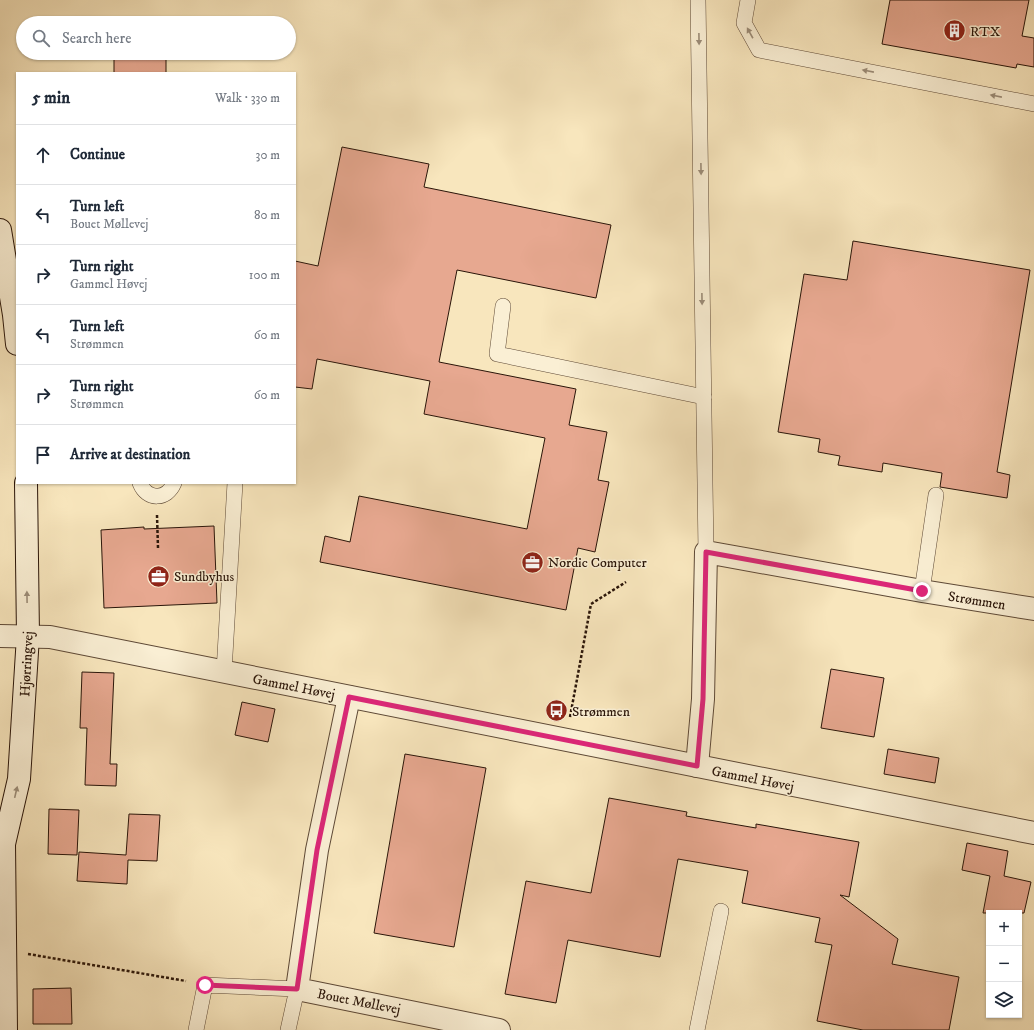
<!DOCTYPE html>
<html lang="en">
<head>
<meta charset="utf-8">
<style>
	:root { --surface:#fff; --page:#f2f2f3; --text:#1f2937; --muted:#747a83; --line:#e0e1e3 }
	body { margin:0; font-family:"IM FELL DW Pica",serif; background:var(--page); color:var(--text) }
	.controls { position:absolute; right:12px; bottom:12px; display:grid; overflow:hidden; border-radius:0px; box-shadow:0 1px 3px #0004 }
	.controls button { width:36px; height:36px; display:grid; place-items:center; padding:0; border:0; border-bottom:1px solid var(--line); background:var(--surface); color:var(--text); font:20px sans-serif }
	.stop { position:absolute; width:12px; height:12px; margin:-9px; border:3px solid #db2777; border-radius:50%; background:#fff }
	.stop.end { background:#db2777; border-color:#fff; box-shadow:0 1px 4px #0008 }
	.list { margin:0; padding:0; list-style:none }
	h2 { display:flex; justify-content:space-between; align-items:center; height:52px; margin:0; padding:0 16px; font-size:17px }
	h2 small { font-size:13px; font-weight:400; color:var(--muted) }
	.list li { display:grid; grid-template-columns:26px 1fr auto; gap:12px; align-items:center; box-sizing:border-box; height:60px; padding:0 16px; border-top:1px solid var(--line) }
	.list b { display:block; font-size:15px; white-space:nowrap }
	.list p { margin:0; font-size:13px; white-space:nowrap; color:var(--muted) }
	.list em { font-size:13px; font-style:normal; color:var(--muted) }
	.icon { flex:none; width:22px; height:22px; fill:none; stroke:currentColor; stroke-width:2; stroke-linecap:round; stroke-linejoin:round }
	.map { position:relative; flex:none; width:1034px; height:1030px; overflow:hidden }
	.search { position:absolute; background:var(--surface); box-shadow:0 1px 3px #0004; left:16px; top:16px; width:280px; height:44px; display:flex; align-items:center; gap:10px; box-sizing:border-box; padding:0 14px; border-radius:22px; color:var(--muted); font-size:15px }
	.panel { position:absolute; background:var(--surface); box-shadow:0 1px 3px #0004; left:16px; top:72px; width:280px; height:412px; border-radius:0px }
	.map>svg:first-child { display:block }
</style>
</head>
<body>
<div class="map">
<svg width="1034" height="1030" viewBox="0 0 1034 1030">
	<rect width="100%" height="100%" fill="#f8e6bd"/>
	<filter id="stains"><feTurbulence type="fractalNoise" baseFrequency=".005" numOctaves="4"/><feColorMatrix values="0 0 0 0 .2 0 0 0 0 .09 0 0 0 0 .02 0 0 0 .5 -.17"/></filter>
	<radialGradient id="worn" r=".72"><stop offset=".6" stop-color="#630" stop-opacity="0"/><stop offset="1" stop-color="#630" stop-opacity=".3"/></radialGradient>
	<g fill="#e7a890" stroke="#2a1509">
		<path d="M 890,0 L 1029,0 L 1022,36 L 1034,38 L 1034,67 L 1017,64 L 1016,68 L 882,44 Z"/>
		<rect x="114" y="53" width="52" height="20"/>
		<path d="M 342,147 L 429,164 L 424,187 L 611,225 L 596,298 L 457,270 L 439,362 L 576,389 L 569,425 L 607,432 L 598,480 L 609,482 L 595,552 L 578,548 L 566,610 L 320,562 L 325,536 L 350,542 L 359,496 L 527,529 L 545,438 L 424,414 L 430,381 L 317,359 L 312,389 L 295,387 L 295,261 L 318,266 Z"/>
		<path d="M 853,241 L 1030,270 L 997,472 L 1010,475 L 1007,498 L 940,487 L 942,473 L 883,463 L 882,472 L 838,465 L 840,456 L 818,452 L 820,439 L 778,432 L 804,274 L 847,280 Z"/>
		<path d="M 214,526 L 217,603 L 104,608 L 101,530 L 144,527 L 144,529 Z"/>
		<path d="M 831,669 L 884,678 L 874,737 L 821,728 Z"/>
		<path d="M 82,672 L 114,673 L 110,764 L 117,764 L 116,786 L 85,785 L 87,728 L 80,728 Z"/>
		<path d="M 242,702 L 275,709 L 268,742 L 235,735 Z"/>
		<path d="M 888,749 L 939,758 L 935,783 L 884,774 Z"/>
		<path d="M 405,754 L 486,768 L 454,947 L 374,933 Z"/>
		<path d="M 609,798 L 687,812 L 686,816 L 756,828 L 756,824 L 859,842 L 849,897 L 840,895 L 898,939 L 892,964 L 959,977 L 949,1030 L 863,1030 L 817,1021 L 832,945 L 815,942 L 820,918 L 742,903 L 748,871 L 678,859 L 660,957 L 568,940 L 556,1003 L 505,994 L 526,881 L 591,893 Z"/>
		<path d="M 49,809 L 79,810 L 77,855 L 48,854 Z"/>
		<path d="M 129,814 L 160,815 L 157,861 L 128,860 L 127,884 L 77,881 L 79,852 L 126,855 Z"/>
		<path d="M 967,843 L 1008,851 L 1004,876 L 1031,882 L 1024,913 L 983,913 L 990,876 L 962,870 Z"/>
		<path d="M 71,988 L 72,1024 L 33,1024 L 33,989 Z"/>
	</g>
	<g fill="none" stroke-linecap="round" stroke-linejoin="round">
		<defs>
			<g id="service">
				<path d="M 698,0 L 706,552"/>
				<path d="M 748,0 L 744,23 L 759,50 L 1034,104"/>
				<path d="M 503,306 L 497,354 L 704,397"/>
				<path d="M 140,483 C 147,501 167,500 174,483"/>
				<path d="M 922,591 L 936,495"/>
				<path d="M 224,672 L 235,483"/>
				<path d="M 196,1030 L 205,985 L 297,989 L 288,1030"/>
				<path d="M 697,1030 L 721,911"/>
			</g>
			<g id="minor">
				<path d="M 349,697 L 317,850 L 297,989 L 499,1030"/>
				<path d="M 697,766 L 703,699 L 706,552 L 922,591 L 1034,609"/>
			</g>
			<path id="tertiary" d="M 0,636 L 50,637 L 1034,833"/>
			<g id="secondary">
				<path d="M 0,230 L 14,315 L 17,344"/>
				<path d="M 3,829 L 4,844 L 6,1030"/>
				<path d="M 4,844 L 19,779 L 28,636 L 26,483"/>
			</g>
		</defs>
		<use href="#service" stroke="#5e4936" stroke-width="16"/>
		<use href="#minor" stroke="#5e4936" stroke-width="24"/>
		<use href="#tertiary" stroke="#5e4936" stroke-width="24"/>
		<use href="#secondary" stroke="#2a1509" stroke-width="24"/>
		<g stroke="#2a1509" stroke-width="2.5" stroke-dasharray="3 2" stroke-linecap="butt">
			<path d="M 157,515 L 158,548"/>
			<path d="M 570,717 L 591,604 L 626,582"/>
			<path d="M 28,954 L 186,981"/>
		</g>
		<use href="#service" stroke="#faefd4" stroke-width="15"/>
		<use href="#minor" stroke="#faefd4" stroke-width="22"/>
		<use href="#tertiary" stroke="#faefd4" stroke-width="22"/>
		<use href="#secondary" stroke="#faefd4" stroke-width="22"/>
	</g>
	<defs><path id="oneway-solid" d="M-6-.8H1V-3.2L6.5 0L1 3.2V.8H-6Z"/></defs>
	<g fill="#9c8d79">
		<use href="#oneway-solid" transform="translate(750 33) rotate(-119)"/>
		<use href="#oneway-solid" transform="translate(699 39) rotate(89)"/>
		<use href="#oneway-solid" transform="translate(868 71) rotate(-169)"/>
		<use href="#oneway-solid" transform="translate(996 96) rotate(-169)"/>
		<use href="#oneway-solid" transform="translate(701 169) rotate(89)"/>
		<use href="#oneway-solid" transform="translate(702 299) rotate(89)"/>
		<use href="#oneway-solid" transform="translate(27 597) rotate(-91)"/>
		<use href="#oneway-solid" transform="translate(16 792) rotate(-77)"/>
	</g>
	<g fill="none" stroke-linecap="round" stroke-linejoin="round">
		<path stroke="#db2777" stroke-width="5" d="M 205,985 L 297,989 L 317,850 L 349,697 L 697,766 L 703,699 L 706,552 L 922,591"/>
	</g>
	<defs>
		<symbol id="building-disc" viewBox="-11 -11 22 22"><circle r="9.5" fill="#8f2418" stroke="#faefd4"/><path d="M-4-6H4V6H1V3H-1V6H-4ZM-2.5-4.3h1.7v1.8h-1.7ZM.8-4.3h1.7v1.8H.8ZM-2.5-1h1.7V.8h-1.7ZM.8-1h1.7V.8H.8Z" fill="#fff"/></symbol>
		<symbol id="office-disc" viewBox="-11 -11 22 22"><circle r="9.5" fill="#8f2418" stroke="#faefd4"/><path d="M-6-3h4V-5.5h4V-3h4V5H-6ZM-1-4.5V-3h2v-1.5ZM-6 0V1H6V0Z" fill="#fff"/></symbol>
		<symbol id="bus-disc" viewBox="-11 -11 22 22"><circle r="9.5" fill="#8f2418" stroke="#faefd4"/><path d="M-5-6H5V4H4V6H2V4H-2V6H-4V4H-5ZM-3.5-4V0h7V-4ZM-3.5 1.2v1.5H-2V1.2ZM2 1.2v1.5H3.5V1.2Z" fill="#fff"/></symbol>
	</defs>
	<g fill-rule="evenodd">
		<use href="#building-disc" x="942" y="18" width="25" height="25"/>
		<use href="#office-disc" x="520" y="550" width="25" height="25"/>
		<use href="#office-disc" x="146" y="564" width="25" height="25"/>
		<use href="#bus-disc" x="544" y="698" width="25" height="25"/>
	</g>
	<g text-anchor="middle" stroke-width="3" stroke-linejoin="round" paint-order="stroke">
		<g font-size="14" fill="#2a1509" stroke="#faefd4" text-anchor="start">
			<text x="970" y="36">RTX</text>
			<text x="548" y="567">Nordic Computer</text>
			<text x="174" y="581">Sundbyhus</text>
			<text x="572" y="716">Strømmen</text>
		</g>
		<g font-size="14" fill="#2a1509" stroke="#faefd4">
			<text transform="translate(977 600) rotate(9)" y="5">Strømmen</text>
			<text transform="translate(26 664) rotate(-87)" y="5">Hjørringvej</text>
			<text transform="translate(294 686) rotate(11)" y="5">Gammel Høvej</text>
			<text transform="translate(753 778) rotate(11)" y="5">Gammel Høvej</text>
			<text transform="translate(359 1001) rotate(11)" y="5">Bouet Møllevej</text>
		</g>
	</g>
	<rect width="100%" height="100%" filter="url(#stains)"/>
	<rect width="100%" height="100%" fill="url(#worn)"/>
</svg>
<div class="controls">
<button>+</button>
<button>−</button>
<button><svg class="icon" aria-label="layers" viewBox="0 0 24 24"><path d="M12 4l9 5-9 5-9-5zM3 14l9 5 9-5"/></svg></button>
</div>
<div class="stop" style="left:205px;top:985px"></div>
<div class="stop end" style="left:922px;top:591px"></div>
<div class="search"><svg class="icon" aria-label="search" viewBox="0 0 24 24"><circle cx="10" cy="10" r="6"/><path d="M15 15l6 6"/></svg>Search here</div>
<section class="panel">
<h2>5 min<small>Walk · 330 m</small></h2>
<ul class="list">
<li><svg class="icon" aria-label="ahead" viewBox="0 0 24 24"><path d="M12 20V5M6 11l6-6 6 6"/></svg><div><b>Continue</b></div><em>30 m</em></li>
<li><svg class="icon" aria-label="left" viewBox="0 0 24 24"><path d="M17 20v-9H6M10 6l-5 5 5 5"/></svg><div><b>Turn left</b><p>Bouet Møllevej</p></div><em>80 m</em></li>
<li><svg class="icon" aria-label="right" viewBox="0 0 24 24"><path d="M7 20v-9h11M14 6l5 5-5 5"/></svg><div><b>Turn right</b><p>Gammel Høvej</p></div><em>100 m</em></li>
<li><svg class="icon" aria-label="left" viewBox="0 0 24 24"><path d="M17 20v-9H6M10 6l-5 5 5 5"/></svg><div><b>Turn left</b><p>Strømmen</p></div><em>60 m</em></li>
<li><svg class="icon" aria-label="right" viewBox="0 0 24 24"><path d="M7 20v-9h11M14 6l5 5-5 5"/></svg><div><b>Turn right</b><p>Strømmen</p></div><em>60 m</em></li>
<li><svg class="icon" aria-label="arrive" viewBox="0 0 24 24"><path d="M6 21V4h12l-3 4 3 4H6"/></svg><div><b>Arrive at destination</b></div></li>
</ul>
</section>
</div>
</body>
</html>
